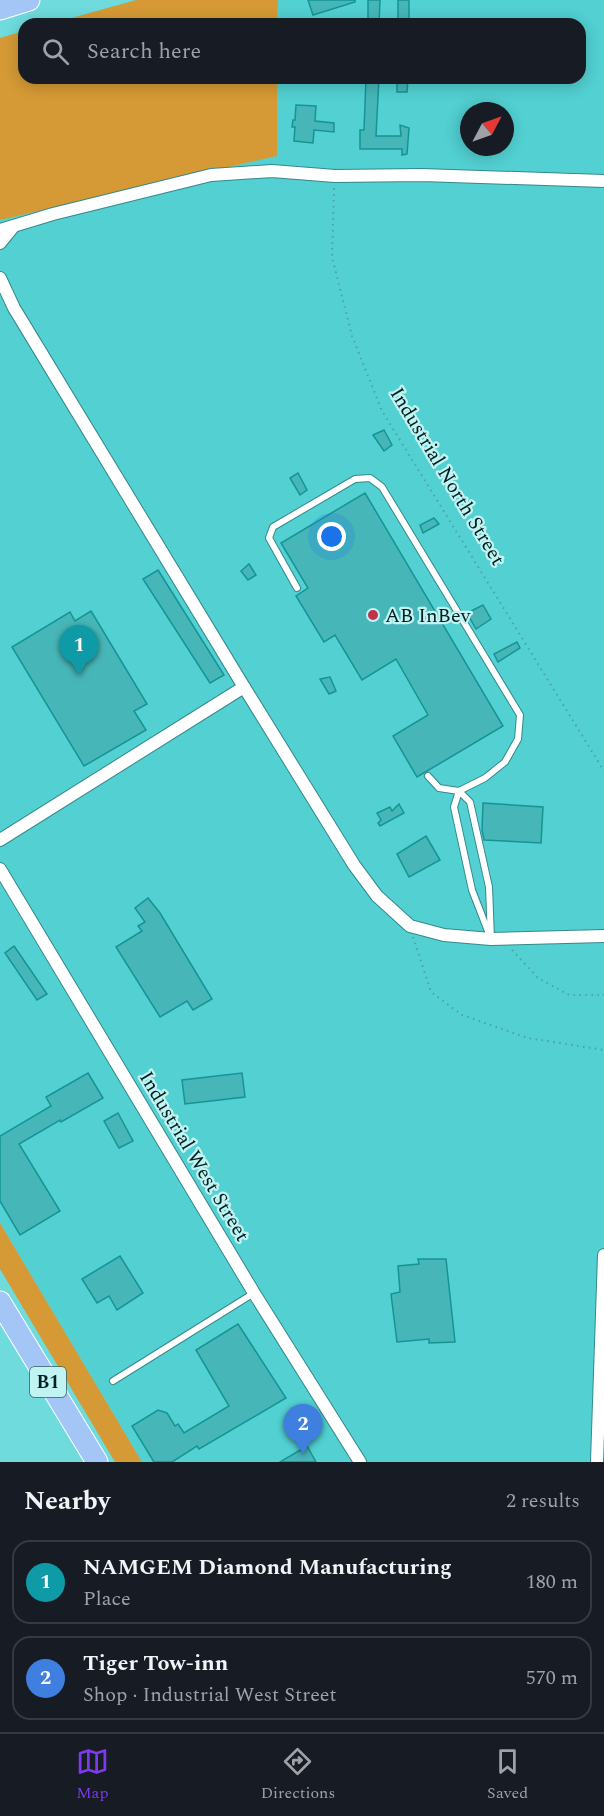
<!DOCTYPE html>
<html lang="en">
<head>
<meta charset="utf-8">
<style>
	:root { --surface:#171b24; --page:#242831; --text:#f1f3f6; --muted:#9ea1a6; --line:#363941; --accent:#7c3aed }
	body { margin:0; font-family:Spectral,serif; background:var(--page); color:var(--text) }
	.compass { position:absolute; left:460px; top:102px; width:54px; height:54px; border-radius:50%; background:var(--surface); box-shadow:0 3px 15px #0003; rotate:49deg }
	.you { position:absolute; left:332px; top:537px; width:21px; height:21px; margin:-15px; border:4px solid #fff; border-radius:50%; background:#1a73e8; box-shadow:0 0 0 9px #1a73e833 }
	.badge { display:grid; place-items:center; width:39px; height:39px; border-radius:50%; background:var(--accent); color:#fff; font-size:20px; font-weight:700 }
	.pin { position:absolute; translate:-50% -50px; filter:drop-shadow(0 2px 3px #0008) }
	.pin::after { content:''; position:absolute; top:32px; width:21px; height:18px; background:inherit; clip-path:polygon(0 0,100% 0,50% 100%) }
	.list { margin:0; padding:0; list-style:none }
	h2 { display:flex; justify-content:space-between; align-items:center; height:78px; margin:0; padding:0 24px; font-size:26px }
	h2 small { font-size:20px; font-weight:400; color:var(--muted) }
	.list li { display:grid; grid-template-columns:39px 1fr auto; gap:18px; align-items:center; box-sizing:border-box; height:84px; margin:0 12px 12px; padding:0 12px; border:2px solid var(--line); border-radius:18px }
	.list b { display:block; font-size:22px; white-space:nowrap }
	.list p { margin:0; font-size:20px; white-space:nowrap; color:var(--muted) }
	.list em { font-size:20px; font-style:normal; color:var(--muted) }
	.icon { flex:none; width:33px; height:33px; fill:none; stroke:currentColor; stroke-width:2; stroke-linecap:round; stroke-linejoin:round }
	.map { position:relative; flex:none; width:604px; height:1462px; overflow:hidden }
	.search { position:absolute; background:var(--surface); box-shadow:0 3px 15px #0003; left:18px; right:18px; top:18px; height:66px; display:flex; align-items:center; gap:15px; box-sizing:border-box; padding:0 21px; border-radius:18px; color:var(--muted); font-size:22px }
	.sheet { height:270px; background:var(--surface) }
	nav { display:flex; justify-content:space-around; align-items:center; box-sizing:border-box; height:84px; border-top:2px solid var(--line); background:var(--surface); font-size:16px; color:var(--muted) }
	nav a { display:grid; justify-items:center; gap:3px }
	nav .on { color:var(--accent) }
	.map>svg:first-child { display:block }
</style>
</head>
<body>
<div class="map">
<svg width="604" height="1462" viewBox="0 0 604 1462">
	<rect width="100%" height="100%" fill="#6fdbdd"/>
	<path fill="#52d0d2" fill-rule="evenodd" d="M 278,0 L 604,0 L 604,1462 L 142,1462 L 0,1223 L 0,220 L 276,156 L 277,78 L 580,78 L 580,24 L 277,24 ZM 469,111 L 505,111 L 505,147 L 469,147 Z"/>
	<g fill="#d59a35">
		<path d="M 136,0 L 278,0 L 277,24 L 50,24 Z"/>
		<path d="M 24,31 L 24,78 L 277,78 L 277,156 L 0,220 L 0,38 Z"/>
		<path d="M 0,1223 L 142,1462 L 115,1462 L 0,1269 Z"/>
	</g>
	<g fill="#47b6b8" stroke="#149497" stroke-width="1.5">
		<path d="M 308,0 L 355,0 L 355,2 L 313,15 Z"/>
		<path d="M 368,0 L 380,0 L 379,24 L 368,24 Z"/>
		<rect x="398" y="0" width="11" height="24"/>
		<path d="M 366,78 L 379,78 L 376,136 L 401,136 L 400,125 L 409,128 L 407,154 L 402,155 L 402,149 L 360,149 L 360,130 L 364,130 Z"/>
		<path d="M 397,78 L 408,78 L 407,92 L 397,92 Z"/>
		<path d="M 296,105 L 316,106 L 315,121 L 334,123 L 334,132 L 314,130 L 313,143 L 294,141 L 295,127 L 292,127 L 293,120 L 295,120 Z"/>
		<path d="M 384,430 L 392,445 L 384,451 L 373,435 Z"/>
		<path d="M 298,473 L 307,490 L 300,495 L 290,478 Z"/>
		<path d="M 365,493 L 503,726 L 417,777 L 393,736 L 428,715 L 396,659 L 362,680 L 335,635 L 324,642 L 296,596 L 308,588 L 281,543 Z"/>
		<path d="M 434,518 L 439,524 L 423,533 L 420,525 Z"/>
		<path d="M 249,564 L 256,575 L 248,580 L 241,571 Z"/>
		<path d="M 158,570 L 224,675 L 210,683 L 143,579 Z"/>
		<path d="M 483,605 L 491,619 L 476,629 L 467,613 Z"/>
		<path d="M 91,611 L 147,704 L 134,711 L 146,730 L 84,766 L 12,647 L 70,612 L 75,621 Z"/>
		<path d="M 517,642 L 520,648 L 498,662 L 494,654 Z"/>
		<path d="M 330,677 L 336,691 L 329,694 L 320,679 Z"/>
		<path d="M 483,803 L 543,807 L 541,843 L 484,840 L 482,830 Z"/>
		<path d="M 399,804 L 404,813 L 380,826 L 378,823 L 381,820 L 377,813 L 390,807 L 392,811 Z"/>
		<path d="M 426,836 L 440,860 L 409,877 L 397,854 Z"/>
		<path d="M 148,898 L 160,913 L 212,999 L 193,1010 L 187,1001 L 160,1017 L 116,947 L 142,931 L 138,926 L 145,922 L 135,908 Z"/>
		<path d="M 14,946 L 47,994 L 37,1000 L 5,953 Z"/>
		<path d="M 88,1073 L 103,1098 L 61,1122 L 60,1120 L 19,1144 L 60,1211 L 20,1235 L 0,1201 L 0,1136 L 51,1106 L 46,1097 Z"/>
		<path d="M 242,1073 L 245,1097 L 185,1104 L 182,1080 Z"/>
		<path d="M 118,1113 L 133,1141 L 119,1148 L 104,1121 Z"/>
		<path d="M 120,1256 L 143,1293 L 117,1310 L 109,1296 L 97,1303 L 82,1279 Z"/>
		<path d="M 418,1259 L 446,1259 L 455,1342 L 429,1343 L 429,1339 L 397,1342 L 391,1294 L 400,1292 L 398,1266 L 419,1264 Z"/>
		<path d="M 238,1324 L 286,1398 L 199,1449 L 197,1446 L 172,1462 L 154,1462 L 132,1426 L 158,1410 L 167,1413 L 175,1426 L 178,1424 L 184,1433 L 229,1406 L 196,1350 Z"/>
		<path d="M 307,1446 L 316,1462 L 280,1462 Z"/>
	</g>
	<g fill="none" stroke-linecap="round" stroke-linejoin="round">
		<defs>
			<g id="service">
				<path d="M 297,588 L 269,538 L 273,527 L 355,479 L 370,478 L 382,487 L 520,715 L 518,739 L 505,762 L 485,778 L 459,791 L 439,788 L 428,776"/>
				<path d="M 459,791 L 470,802 L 489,887 L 491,939 L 472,890 L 454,807 Z"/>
				<path d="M 113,1381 L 254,1293"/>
			</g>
			<g id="minor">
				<path d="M 0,230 L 53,214 L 211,175 L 272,171 L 335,176 L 422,175 L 604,181"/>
				<path d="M 0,243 L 13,227"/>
				<path d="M 0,278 L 14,308 L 244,687 L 354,865 L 377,896 L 410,926 L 444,935 L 491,939 L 604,936"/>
				<path d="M 0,840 L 244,687"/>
				<path d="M 0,869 L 254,1293 L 360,1462"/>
				<path d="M 597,1462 L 604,1255"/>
			</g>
			<g id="trunk">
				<path d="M 0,9 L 29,0"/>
				<path d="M 0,1302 L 97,1462"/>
			</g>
		</defs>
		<use href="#service" stroke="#35898b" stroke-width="8"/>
		<use href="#minor" stroke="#35898b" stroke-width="14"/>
		<use href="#trunk" stroke="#fff" stroke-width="23"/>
		<g stroke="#4da2a4" stroke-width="2" stroke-dasharray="1.5 4.5" stroke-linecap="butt">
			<path d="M 334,188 L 332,257 L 352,336 L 382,411 L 604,771"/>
			<path d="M 413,937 L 431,992 L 462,1015 L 528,1038 L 604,1050"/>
			<path d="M 512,950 L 538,978 L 569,995 L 604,995"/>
		</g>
		<use href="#service" stroke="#fff" stroke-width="6"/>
		<use href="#minor" stroke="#fff" stroke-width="12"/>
		<use href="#trunk" stroke="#a4c6f6" stroke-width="21"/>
	</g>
	<circle fill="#c23249" stroke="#c2f3f3" stroke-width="2" cx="373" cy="615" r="6"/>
	<g text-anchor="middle" stroke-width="4.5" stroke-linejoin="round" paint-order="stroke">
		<rect fill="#c2f3f3" stroke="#3a6061" stroke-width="1.5" x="30" y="1367" width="36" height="30" rx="4.5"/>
		<g font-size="18" font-weight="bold" fill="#002122">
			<text x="48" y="1388">B1</text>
		</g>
		<g font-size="20" fill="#002122" stroke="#c2f3f3">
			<text transform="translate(448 476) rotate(59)" y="7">Industrial North Street</text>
			<text transform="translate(195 1156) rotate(59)" y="7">Industrial West Street</text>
		</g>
		<g font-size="20" fill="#002122" stroke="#c2f3f3" text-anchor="start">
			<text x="385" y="622">AB InBev</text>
		</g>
	</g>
</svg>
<svg class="compass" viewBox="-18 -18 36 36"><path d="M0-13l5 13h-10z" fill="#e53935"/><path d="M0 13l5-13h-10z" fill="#9ea1a6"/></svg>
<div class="you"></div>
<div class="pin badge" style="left:79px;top:675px;background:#0f9aa8">1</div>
<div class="pin badge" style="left:303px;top:1454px;background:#3f7fe0">2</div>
<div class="search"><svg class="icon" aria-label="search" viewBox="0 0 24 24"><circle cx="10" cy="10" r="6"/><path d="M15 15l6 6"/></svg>Search here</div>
</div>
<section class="sheet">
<h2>Nearby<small>2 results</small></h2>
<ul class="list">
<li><span class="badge" style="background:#0f9aa8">1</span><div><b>NAMGEM Diamond Manufacturing</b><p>Place</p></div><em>180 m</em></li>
<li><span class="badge" style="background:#3f7fe0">2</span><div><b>Tiger Tow-inn</b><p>Shop · Industrial West Street</p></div><em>570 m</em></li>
</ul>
</section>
<nav>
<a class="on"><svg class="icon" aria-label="map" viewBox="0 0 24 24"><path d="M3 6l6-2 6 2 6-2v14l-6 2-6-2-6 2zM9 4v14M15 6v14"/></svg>Map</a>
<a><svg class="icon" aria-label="directions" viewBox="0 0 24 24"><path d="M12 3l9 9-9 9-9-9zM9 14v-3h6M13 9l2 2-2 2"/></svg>Directions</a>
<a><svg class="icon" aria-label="saved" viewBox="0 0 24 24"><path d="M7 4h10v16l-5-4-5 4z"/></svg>Saved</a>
</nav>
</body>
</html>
